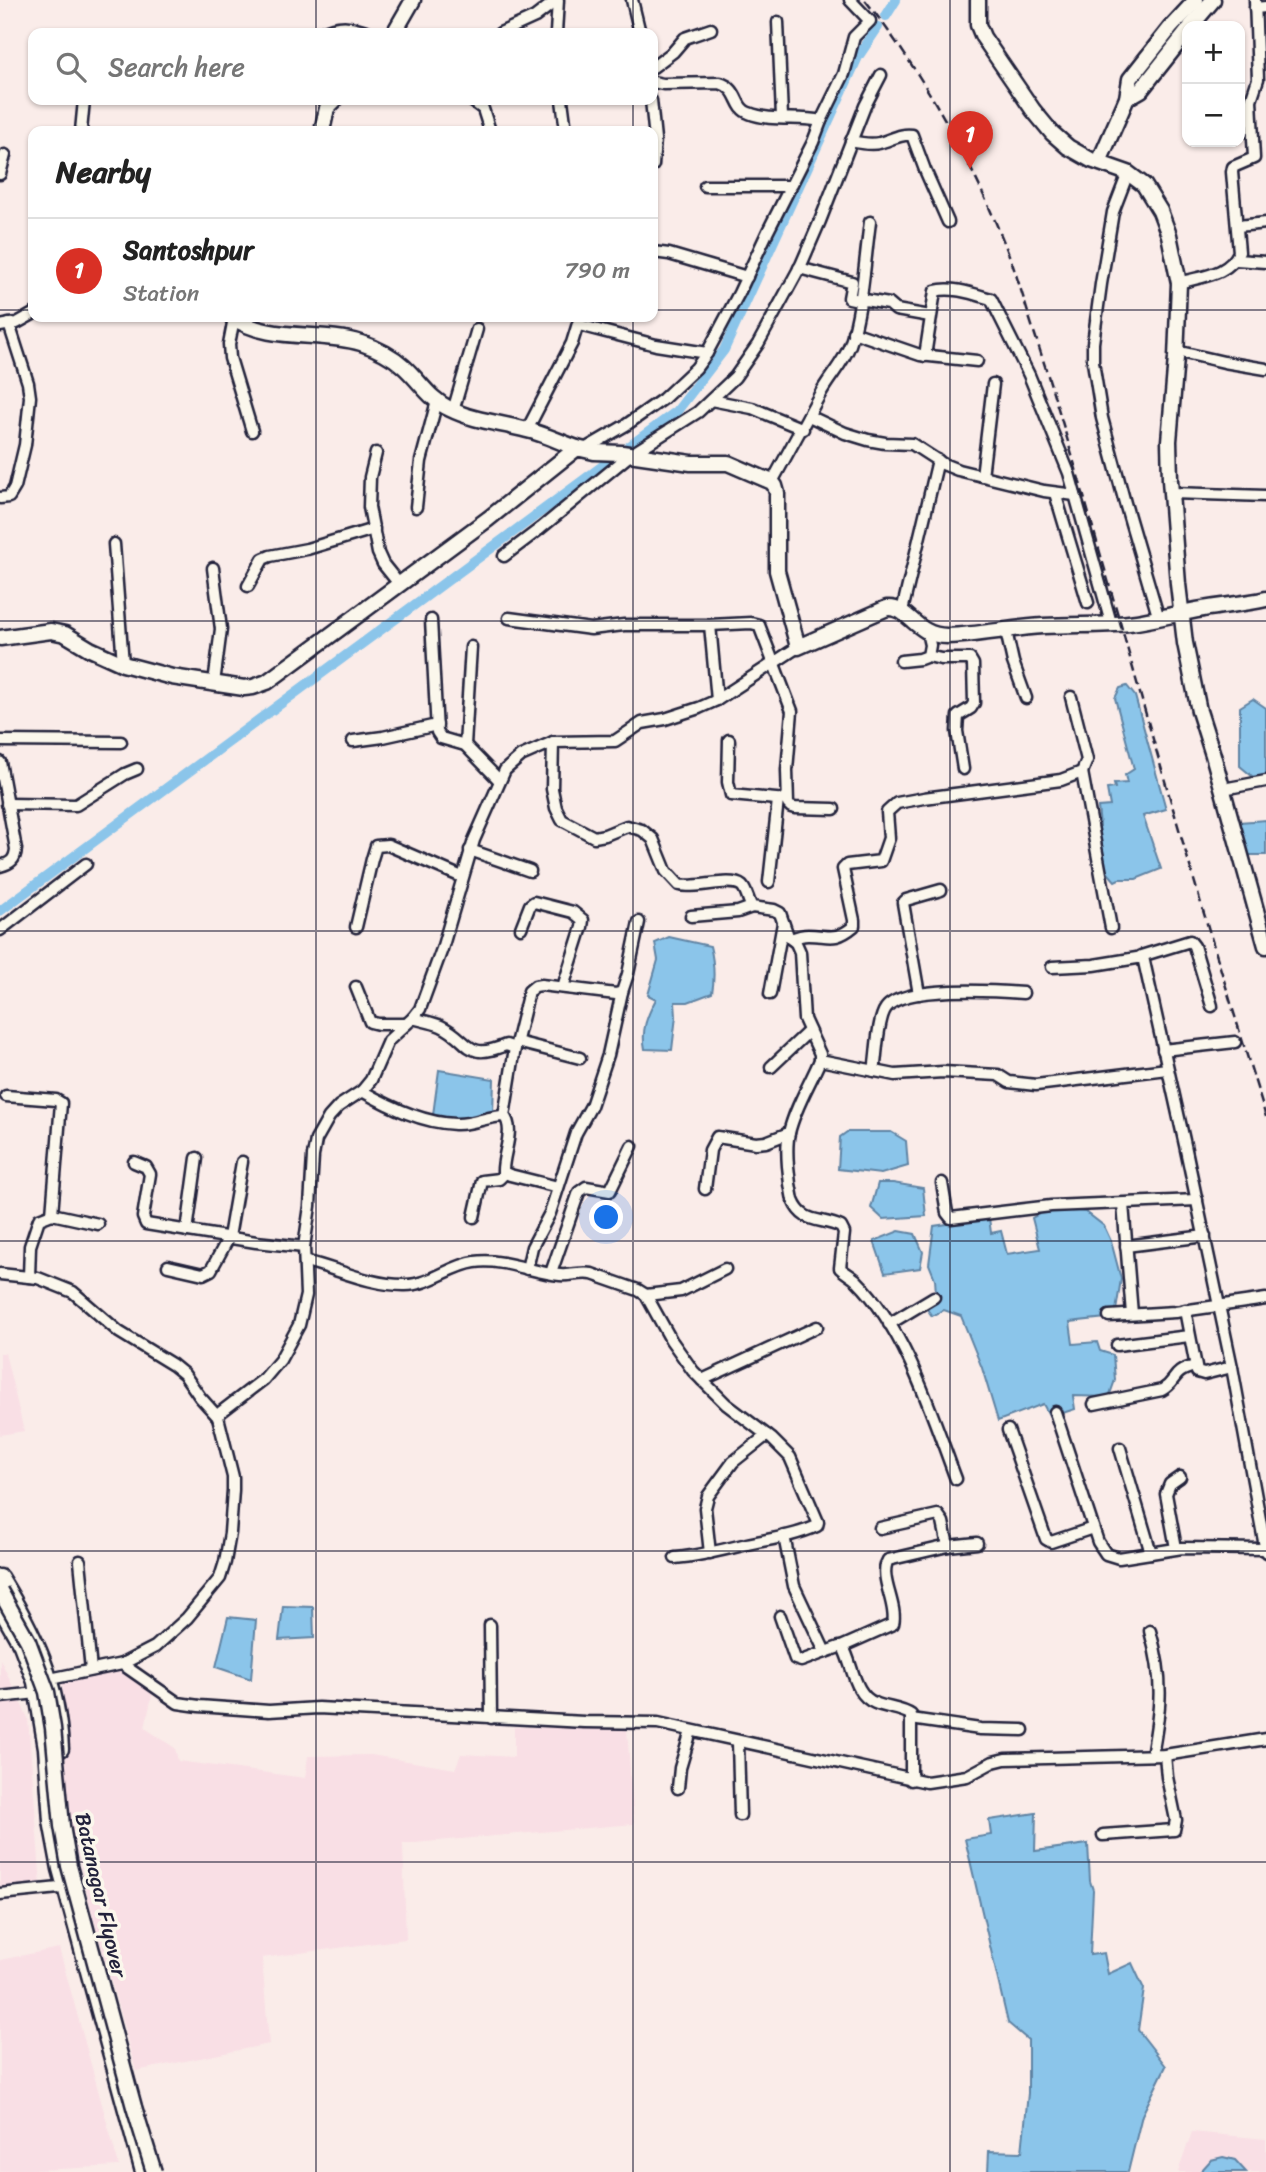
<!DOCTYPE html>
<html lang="en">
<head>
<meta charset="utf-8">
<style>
	:root { --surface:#fff; --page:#f6f6f6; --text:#222; --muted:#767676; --line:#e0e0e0; --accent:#d93025 }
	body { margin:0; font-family:Sriracha,sans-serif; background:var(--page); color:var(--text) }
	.controls { position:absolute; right:21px; top:21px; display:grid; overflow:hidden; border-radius:14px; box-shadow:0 2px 5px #0004 }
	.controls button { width:63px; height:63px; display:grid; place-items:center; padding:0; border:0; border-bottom:2px solid var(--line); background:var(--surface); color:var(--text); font:35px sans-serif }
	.you { position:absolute; left:607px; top:1218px; width:24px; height:24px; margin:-18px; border:5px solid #fff; border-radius:50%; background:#1a73e8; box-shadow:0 0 0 10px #1a73e833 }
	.badge { display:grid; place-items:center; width:46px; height:46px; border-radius:50%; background:var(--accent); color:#fff; font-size:23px; font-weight:700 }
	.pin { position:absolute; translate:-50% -58px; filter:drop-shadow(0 2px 4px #0008) }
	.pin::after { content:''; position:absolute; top:37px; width:24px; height:21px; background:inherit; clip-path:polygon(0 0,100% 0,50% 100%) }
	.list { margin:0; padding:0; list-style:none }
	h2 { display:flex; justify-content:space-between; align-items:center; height:91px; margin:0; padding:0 28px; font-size:30px }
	h2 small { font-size:23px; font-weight:400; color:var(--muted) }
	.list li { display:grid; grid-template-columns:46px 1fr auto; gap:21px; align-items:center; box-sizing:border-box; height:105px; padding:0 28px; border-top:2px solid var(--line) }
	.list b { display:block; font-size:26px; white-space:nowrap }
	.list p { margin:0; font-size:23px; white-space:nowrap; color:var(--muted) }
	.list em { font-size:23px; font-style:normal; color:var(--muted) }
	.icon { flex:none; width:38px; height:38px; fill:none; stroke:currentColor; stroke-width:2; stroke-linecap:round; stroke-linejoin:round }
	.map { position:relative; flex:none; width:1266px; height:2172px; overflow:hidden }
	.search { position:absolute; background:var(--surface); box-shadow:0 2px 5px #0004; left:28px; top:28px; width:630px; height:77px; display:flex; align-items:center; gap:18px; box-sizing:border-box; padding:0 24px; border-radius:14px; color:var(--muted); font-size:26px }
	.panel { position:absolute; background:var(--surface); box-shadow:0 2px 5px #0004; left:28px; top:126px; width:630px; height:196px; border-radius:14px }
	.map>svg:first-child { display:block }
</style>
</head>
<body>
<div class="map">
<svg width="1266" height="2172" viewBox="0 0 1266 2172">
	<rect width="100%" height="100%" fill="#faece9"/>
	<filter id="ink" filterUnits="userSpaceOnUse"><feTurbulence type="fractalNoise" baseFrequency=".0143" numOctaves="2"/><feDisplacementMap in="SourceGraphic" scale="14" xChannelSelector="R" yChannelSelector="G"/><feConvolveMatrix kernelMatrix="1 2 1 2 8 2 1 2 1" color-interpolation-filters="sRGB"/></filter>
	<g filter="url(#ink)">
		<g fill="#f9dfe5">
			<path d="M 0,1353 L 5,1353 L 24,1431 L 0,1435 Z"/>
			<path d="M 0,1659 L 28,1718 L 41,1886 L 0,1887 Z"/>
			<path d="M 118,1669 L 153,1691 L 145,1728 L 175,1748 L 178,1761 L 305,1778 L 308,1756 L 371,1755 L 455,1769 L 461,1754 L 514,1757 L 514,1727 L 627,1729 L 634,1824 L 403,1844 L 406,1939 L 262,1958 L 269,2044 L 136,2071 L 89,1902 L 67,1809 L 65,1718 L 62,1683 Z"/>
			<path d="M 59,1948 L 119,2166 L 0,2172 L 0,1960 Z"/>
			<path d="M 1192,2132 L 1266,2139 L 1266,2172 L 1178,2172 Z"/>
		</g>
		<g fill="#8bc5ea" stroke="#6184a4" stroke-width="2">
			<path d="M 1127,686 L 1135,696 L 1166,809 L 1143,816 L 1161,869 L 1136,879 L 1119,879 L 1115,881 L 1093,856 L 1090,843 L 1098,840 L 1096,826 L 1100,826 L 1098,807 L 1110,806 L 1107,789 L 1115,788 L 1114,784 L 1127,783 L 1125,775 L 1134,769 L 1115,698 L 1120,688 Z"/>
			<path d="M 1253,699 L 1266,708 L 1266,778 L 1258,781 L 1240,766 L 1240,707 Z"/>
			<path d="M 1266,820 L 1266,855 L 1247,855 L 1239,822 Z"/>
			<path d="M 669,937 L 710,946 C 714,962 715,976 712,993 L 688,1002 L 675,1002 L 676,1016 L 672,1050 L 645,1049 C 641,1030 647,1016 656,999 L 648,995 L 658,960 L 655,943 Z"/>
			<path d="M 439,1070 L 494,1079 L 493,1114 L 469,1125 L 432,1122 Z"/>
			<path d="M 847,1132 L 891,1132 L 906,1141 L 908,1166 L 881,1174 L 838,1169 L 840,1137 Z"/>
			<path d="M 878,1183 L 893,1183 L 923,1188 L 926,1216 L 883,1219 L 871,1208 Z"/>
			<path d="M 1070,1210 L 1086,1212 L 1104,1226 L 1111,1241 L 1121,1279 L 1115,1317 L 1070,1322 L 1073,1344 L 1097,1342 L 1100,1351 L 1113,1355 L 1115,1380 L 1109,1397 L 1073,1396 L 1075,1409 L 1050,1417 L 1043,1404 L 998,1421 L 982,1368 L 961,1316 L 944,1310 L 932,1316 L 924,1305 L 936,1294 L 935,1279 L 929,1264 L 934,1226 L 989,1218 L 991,1233 L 1001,1231 L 1007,1254 L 1040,1249 L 1032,1218 L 1041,1213 Z"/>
			<path d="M 899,1231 L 915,1234 L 923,1252 L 920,1268 L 885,1273 L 874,1241 Z"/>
			<path d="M 283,1606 L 313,1607 L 314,1638 L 279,1640 Z"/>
			<path d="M 228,1617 L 256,1620 L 251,1679 L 216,1667 Z"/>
			<path d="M 1036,1813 L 1035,1851 L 1088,1844 L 1090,1881 L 1093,1890 L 1090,1955 L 1104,1953 L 1108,1974 L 1132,1963 L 1144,1989 L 1138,2030 L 1166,2066 L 1142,2115 L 1128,2172 L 988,2172 L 989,2151 L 1022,2152 L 1028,2093 L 1028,2040 L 1008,2023 L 965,1839 L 991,1835 L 989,1820 Z"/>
			<path d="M 1223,2157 L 1235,2160 L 1246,2172 L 1200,2172 L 1211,2160 Z"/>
		</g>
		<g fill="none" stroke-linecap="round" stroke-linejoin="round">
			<g stroke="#8bc5ea" stroke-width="10">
				<path d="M 886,16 L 896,0"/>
				<path d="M 0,911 L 677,411 L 724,350 L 858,57 L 878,27"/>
			</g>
			<defs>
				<g id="street">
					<path d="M 632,0 L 640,33"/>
					<path d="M 1255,8 L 1266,7"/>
					<path d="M 778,22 L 782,117"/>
					<path d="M 321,33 C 339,23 354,26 372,33"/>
					<path d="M 500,33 L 535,17 L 557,0"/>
					<path d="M 556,33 L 558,0"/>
					<path d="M 653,67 L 673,52 L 685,38 L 711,29"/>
					<path d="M 653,82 L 663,84 L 720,83 C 740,89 734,108 749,113 C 771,122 798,116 821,121"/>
					<path d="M 471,100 L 483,109 L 490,131"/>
					<path d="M 562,100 L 565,123"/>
					<path d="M 651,100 L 655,139 L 653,165"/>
					<path d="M 81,131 L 84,100"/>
					<path d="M 851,141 C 860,143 870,145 879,143 C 891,140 901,133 912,135 L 925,170 L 948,222"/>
					<path d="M 1128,173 L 1113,212 L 1101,284 L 1093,343 L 1093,362 L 1102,418 L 1125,503 L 1159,619"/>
					<path d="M 0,174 L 5,155"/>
					<path d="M 705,186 L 791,186"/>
					<path d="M 1238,226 L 1266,223"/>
					<path d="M 653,252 L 669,254 L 747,277"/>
					<path d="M 1236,260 L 1266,262"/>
					<path d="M 799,268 L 852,282 L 849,298 L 859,300"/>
					<path d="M 1179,283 C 1201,276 1228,276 1239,252 L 1232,172 L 1233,167 L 1254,158 L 1251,100 L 1258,79 L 1255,0"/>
					<path d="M 859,299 L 889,304 L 896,310 L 930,316"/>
					<path d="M 234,318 L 229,344 L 230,358 L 252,431"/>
					<path d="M 579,325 L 656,345 L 707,353"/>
					<path d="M 0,326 L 17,323 L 33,314"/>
					<path d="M 853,332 L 920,355 L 977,361"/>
					<path d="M 1176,351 L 1224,362 L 1266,369"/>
					<path d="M 925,356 L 935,291 C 952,286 974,294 991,299 L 1029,375 L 1069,473 L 1111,623"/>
					<path d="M 711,400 L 752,408 L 803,429"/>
					<path d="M 453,411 L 477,329"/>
					<path d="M 809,416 L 845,433 L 868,440 L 885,443 L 912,444 L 943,464 L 958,470 L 1044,491 L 1075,495"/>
					<path d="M 527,430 L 572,343 L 580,317"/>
					<path d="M 583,450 L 626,425 L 663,399 L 696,368 L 707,353 L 739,293 L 768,231 L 813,142 L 821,121 L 844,74 L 854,37 L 870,21 L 850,0"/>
					<path d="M 376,453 L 370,477 L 369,507 L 378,553 L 383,564 L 399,584"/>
					<path d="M 982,476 L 993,384"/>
					<path d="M 772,482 C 788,453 803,425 819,396 C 828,378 843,364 850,345 C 862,312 865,258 870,222"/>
					<path d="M 1055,493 L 1088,603"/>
					<path d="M 1172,493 L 1266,496"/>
					<path d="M 0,498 L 9,497 L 15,487 L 25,445 L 30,397 L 28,383 L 9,324"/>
					<path d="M 416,507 L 421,461 L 437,401"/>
					<path d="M 114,544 L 123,664"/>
					<path d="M 504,556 L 541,528 L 630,455 L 698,412 L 735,377 L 758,344 L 801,265 L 820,221 L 865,106 L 881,75"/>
					<path d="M 213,568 L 221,629 L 214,683"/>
					<path d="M 248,586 L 263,559 L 270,556 L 307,549 L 374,529"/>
					<path d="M 902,611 L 938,460"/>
					<path d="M 509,618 L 591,629 L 624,625 L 710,625 L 751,623 L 759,625 L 792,711 L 787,770 L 788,804 L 791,807 L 795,808 L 834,809"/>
					<path d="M 431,620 L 437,732 L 441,738 L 465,745 L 499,780"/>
					<path d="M 710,625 L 717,700"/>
					<path d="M 1006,631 L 1013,662 L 1026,698"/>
					<path d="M 928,656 L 941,659 L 970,659 L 973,664 L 974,703 L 971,708 L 958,716 L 957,731 L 963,769"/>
					<path d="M 901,661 L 920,659 L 928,656 L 930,645 L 927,632"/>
					<path d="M 729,740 L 728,782 L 731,795 L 787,800"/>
					<path d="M 0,741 L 121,742"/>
					<path d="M 353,741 L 383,737 L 437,725"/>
					<path d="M 553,742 L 552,789 L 556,808 L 562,820 L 594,837 L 605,835 L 627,826 L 642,830 L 653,839 L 666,871 L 679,885 C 696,889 731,877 742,886 C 747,891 748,901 752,907 L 774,910 L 780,913 L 788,936 L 796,943 L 800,952 L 804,1019 L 820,1054 L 820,1060 C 810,1084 795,1107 789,1133 C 785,1150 789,1182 793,1200 C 803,1225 821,1217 841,1227 L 844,1233 L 840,1268 C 845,1273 852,1276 857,1281 C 906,1330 932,1415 956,1479"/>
					<path d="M 465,745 L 471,647"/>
					<path d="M 0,762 L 16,849 C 15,860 11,863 0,866"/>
					<path d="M 1082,772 L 1111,928"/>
					<path d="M 1223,789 L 1266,781"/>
					<path d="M 7,804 L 76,805 L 125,774 L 137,769"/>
					<path d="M 470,850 L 530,871"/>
					<path d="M 769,882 L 778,800"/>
					<path d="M 691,916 L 738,912 L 752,907"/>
					<path d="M 356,927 L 372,859 L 376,846 L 388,845 L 462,877"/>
					<path d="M 521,928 L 530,905 L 534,902 L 573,912 L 583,920 L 582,927 L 563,987"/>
					<path d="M 0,930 L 86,864"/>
					<path d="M 791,939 C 796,937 803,935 808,935 C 829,935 835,942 854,926 L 854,920 L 843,869 L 847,865 L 881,861 L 889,838 L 887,812 L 897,803 L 924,798 L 1061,780 L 1082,772 L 1087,760 L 1071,697"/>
					<path d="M 1141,956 L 1190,941 L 1194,946 L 1212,1006"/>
					<path d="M 1052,967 L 1094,965 L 1143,957 L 1185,1145 L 1232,1367 L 1266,1552"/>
					<path d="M 356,987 L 370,1022 L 378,1024 L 406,1024"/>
					<path d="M 770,994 L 783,923"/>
					<path d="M 919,994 L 903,903 L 906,900 L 941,890"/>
					<path d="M 413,1018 C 422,1021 432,1022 441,1026 C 471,1040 465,1062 506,1045 L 515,1048"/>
					<path d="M 517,1042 L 580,1058"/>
					<path d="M 1163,1050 L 1235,1042"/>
					<path d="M 820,1060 L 895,1075 L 943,1072 L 998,1075 L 1009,1082 L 1036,1085 L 1167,1069"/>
					<path d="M 771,1067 L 809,1031"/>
					<path d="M 874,1071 C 877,1055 877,1020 886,1008 C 903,985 996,991 1023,993"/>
					<path d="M 362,1091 C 390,1107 423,1123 455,1124 C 472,1125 488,1116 504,1116 C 516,1129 502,1155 503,1172 L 510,1175 L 558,1187"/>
					<path d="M 6,1096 L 56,1100 L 61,1103 L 52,1214"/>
					<path d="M 504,1116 L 515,1048 L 529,991 L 535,986 L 541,985 L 616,994 L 622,992 L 628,974 L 639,922"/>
					<path d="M 134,1162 L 146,1167 L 150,1174 L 143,1217 L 146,1224 L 256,1242 L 304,1247"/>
					<path d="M 942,1183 L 947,1213 L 951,1218 L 1051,1206 L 1197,1200"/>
					<path d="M 705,1189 L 710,1150 L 717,1137 L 756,1143 L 766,1142 L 789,1133"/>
					<path d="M 1123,1204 L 1132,1314"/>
					<path d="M 474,1217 L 482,1181 L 499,1179 L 505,1173"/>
					<path d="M 187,1231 L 197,1158"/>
					<path d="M 1126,1246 L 1205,1236"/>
					<path d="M 305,1261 C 338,1269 369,1285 404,1285 C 429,1286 451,1265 475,1262 C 504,1258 533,1273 560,1275 C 571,1276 581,1272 592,1274 L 638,1290 L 646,1295 L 671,1340 L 693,1371 L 726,1404 L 772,1439 L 790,1457 L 818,1522 L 817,1526 C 795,1536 770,1539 747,1544 C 723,1550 700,1556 675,1558"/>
					<path d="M 168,1266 L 203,1274 L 211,1270 L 229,1237 L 242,1162"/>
					<path d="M 527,1269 L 532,1247 L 550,1213 L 576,1133 L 591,1106 L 608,1055 L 622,992"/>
					<path d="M 551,1273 L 579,1192 L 586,1187 L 610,1191 L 632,1146"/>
					<path d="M 0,1274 L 38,1278 L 73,1292 L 119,1332 L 173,1365 L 184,1374 L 200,1397 L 218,1417"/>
					<path d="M 29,1277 L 30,1246 L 39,1219 L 52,1214 L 98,1224"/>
					<path d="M 646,1295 L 681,1291 L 725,1269"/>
					<path d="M 1185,1310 L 1197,1372 L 1204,1374 L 1232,1367"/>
					<path d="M 1109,1316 L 1175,1312 L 1266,1299"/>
					<path d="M 889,1324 L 934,1297"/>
					<path d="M 1117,1345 L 1189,1336"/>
					<path d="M 702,1380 L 817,1327"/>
					<path d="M 1094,1404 L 1162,1390 C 1178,1381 1170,1372 1195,1366"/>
					<path d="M 1055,1412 L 1098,1542 L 1106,1554 L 1119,1558 L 1182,1548 L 1265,1549"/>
					<path d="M 1008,1430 L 1046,1539 L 1051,1542 L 1093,1528"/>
					<path d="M 1120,1448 L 1151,1553"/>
					<path d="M 880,1528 L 938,1515 L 943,1522 L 948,1546"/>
					<path d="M 784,1536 L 794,1586 L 825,1652"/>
					<path d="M 1176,1548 L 1166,1494 L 1170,1484 L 1180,1477"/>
					<path d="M 710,1553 L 705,1508 L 708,1496 L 733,1462 L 767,1435"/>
					<path d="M 80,1561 L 91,1670"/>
					<path d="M 780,1616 L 795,1659 L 801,1661 L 839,1647 L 843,1647 C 853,1665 854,1695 875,1703 C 886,1708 902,1708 911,1715 L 911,1780"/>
					<path d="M 490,1625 L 491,1718"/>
					<path d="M 1150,1631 C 1164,1680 1161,1706 1152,1755"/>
					<path d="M 841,1647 L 893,1624 C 898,1605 878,1577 888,1560 L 948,1546 L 977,1543"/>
					<path d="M 122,1664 L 178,1703 L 199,1706 L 269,1711 L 318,1708 L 584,1722 L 658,1723 L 927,1782 L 967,1776 L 993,1762 L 1005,1759 L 1165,1755 L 1266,1739"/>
					<path d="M 50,1679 L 122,1664 L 155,1647 L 187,1618 L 220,1578 L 225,1562 L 230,1533 L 233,1490 L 233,1477 L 218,1417 L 221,1412 L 264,1379 L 280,1360 L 299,1325 L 306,1295 L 304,1247 L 310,1206 L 313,1156 L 316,1140 L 329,1117 L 339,1106 L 362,1091 L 371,1080 L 388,1041 L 413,1018 L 420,1009 L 442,949 L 474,840 L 505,770 L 521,756 L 553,742 L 615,741 L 642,723 L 665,719 L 699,708 L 717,700 L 798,647"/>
					<path d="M 0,1697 L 37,1693"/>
					<path d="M 911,1719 L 980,1729 L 1023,1730"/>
					<path d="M 738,1742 L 740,1815"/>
					<path d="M 678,1788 L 680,1768 L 691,1731"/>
					<path d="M 1103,1835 L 1174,1830 L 1176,1820 L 1167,1777 L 1165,1755"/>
					<path d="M 0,1894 L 69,1887"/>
				</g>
				<g id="secondary">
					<path d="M 978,0 L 978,25 L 983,37 L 1033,110 L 1052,133 L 1068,147 L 1091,160 L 1128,173 L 1144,185 L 1160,211 L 1169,235 L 1179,283 L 1176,358 L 1169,441 L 1170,480 L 1178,584 L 1185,643 L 1199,711 L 1213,755 L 1266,946"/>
					<path d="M 1191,26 L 1213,0"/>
					<path d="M 394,33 L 413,0"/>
					<path d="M 1127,98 L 1141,90 L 1187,32"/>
					<path d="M 322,131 L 327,108 L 335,100"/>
					<path d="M 1099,162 L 1127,98 L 1130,79 L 1171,27 L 1196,0"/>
					<path d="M 232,317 C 270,343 319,330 361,343 C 376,348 392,356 403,366 C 420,381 429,399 450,409 C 474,421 501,423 527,430 C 544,434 560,442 577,448"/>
					<path d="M 0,638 L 51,631 L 65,634 L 90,649 L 123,664 L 172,677 L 244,688 L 253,687 L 267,682 L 488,519 L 577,448 L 594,452 L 622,453 L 691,463 L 728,463 L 772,482 L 775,486 L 777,493 L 777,571 L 798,647 L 887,608 C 909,606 915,636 947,636 C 979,635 1011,628 1043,626 C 1072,624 1101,626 1129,623 C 1154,620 1178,613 1203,609 C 1224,605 1245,604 1266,599"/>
					<path d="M 0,1577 C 35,1634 58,1682 61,1749"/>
					<path d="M 0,1608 L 21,1645 L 35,1682 L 46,1748 L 51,1821 L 60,1869 L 143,2172"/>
				</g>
			</defs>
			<use href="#street" stroke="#22223b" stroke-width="15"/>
			<use href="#secondary" stroke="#22223b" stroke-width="19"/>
			<use href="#street" stroke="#fbf7ec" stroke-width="10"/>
			<use href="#secondary" stroke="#fbf7ec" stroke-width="14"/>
			<path stroke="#22223b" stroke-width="2.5" stroke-dasharray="10 5" stroke-linecap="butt" d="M 865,0 C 925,76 974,165 1009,255 C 1019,281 1026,308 1035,335 C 1066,430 1092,526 1120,622 C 1166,788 1215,953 1266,1117"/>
			<defs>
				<path id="secondary-bridge" d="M 0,1591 L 28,1641 L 47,1692 L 53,1728 L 62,1826 L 69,1866 L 134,2107 L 154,2172"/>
			</defs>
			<use href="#secondary-bridge" stroke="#22223b" stroke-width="19" stroke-linecap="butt"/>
			<use href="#secondary-bridge" stroke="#fbf7ec" stroke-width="14"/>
		</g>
	</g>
	<path fill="none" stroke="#22223b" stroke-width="2" stroke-opacity="0.55" d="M 316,0 L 316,33M 633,0 L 633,33M 950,0 L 950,2172M 316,100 L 316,131M 633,100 L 633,131M 0,310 L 33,310M 653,310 L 1266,310M 316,317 L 316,2172M 633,317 L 633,2172M 0,621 L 1266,621M 0,931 L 1266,931M 0,1241 L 1266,1241M 0,1551 L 1266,1551M 0,1862 L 1266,1862"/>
	<g text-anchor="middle" stroke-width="7" stroke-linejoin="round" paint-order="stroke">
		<g font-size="21" fill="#22223b" stroke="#fbf7ec">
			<text transform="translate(101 1895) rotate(77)" y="7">Batanagar Flyover</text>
		</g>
	</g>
</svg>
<div class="controls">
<button>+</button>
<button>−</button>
</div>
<div class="you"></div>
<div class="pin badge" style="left:970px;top:169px">1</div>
<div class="search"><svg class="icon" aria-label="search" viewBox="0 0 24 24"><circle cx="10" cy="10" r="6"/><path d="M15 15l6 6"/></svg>Search here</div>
<section class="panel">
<h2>Nearby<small></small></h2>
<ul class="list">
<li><span class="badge">1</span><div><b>Santoshpur</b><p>Station</p></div><em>790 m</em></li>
</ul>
</section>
</div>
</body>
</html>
